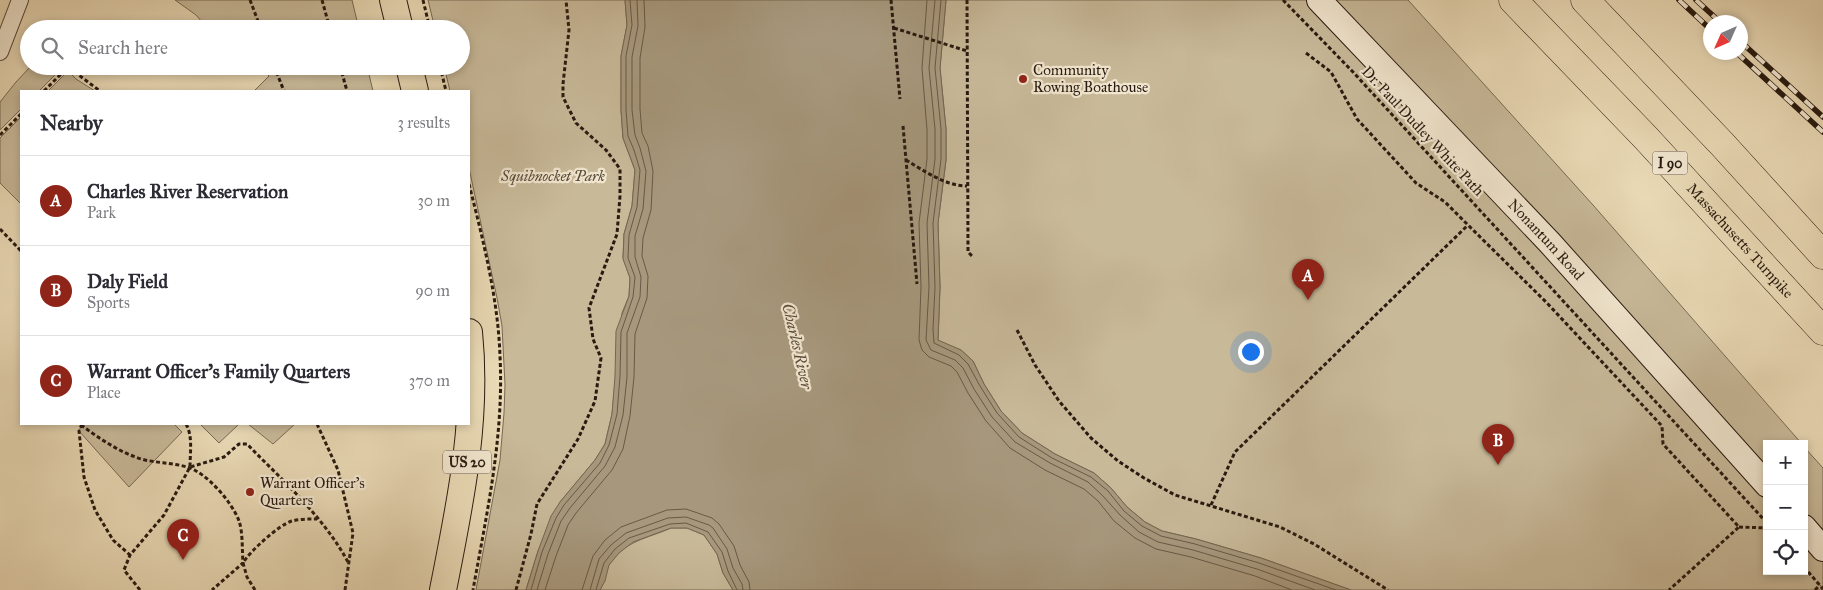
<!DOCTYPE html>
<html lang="en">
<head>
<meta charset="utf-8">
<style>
	:root { --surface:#fff; --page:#f7f7f7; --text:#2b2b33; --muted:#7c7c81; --line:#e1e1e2; --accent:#8f2418 }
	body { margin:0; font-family:"IM FELL Great Primer",serif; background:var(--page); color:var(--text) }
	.controls { position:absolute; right:15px; bottom:15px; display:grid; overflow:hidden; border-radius:0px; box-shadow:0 2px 8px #0003 }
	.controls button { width:45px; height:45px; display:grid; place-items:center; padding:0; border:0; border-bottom:1px solid var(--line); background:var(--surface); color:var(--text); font:25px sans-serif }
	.compass { position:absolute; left:1703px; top:15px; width:45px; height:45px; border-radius:50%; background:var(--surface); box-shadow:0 2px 8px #0003; rotate:225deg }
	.you { position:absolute; left:1250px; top:351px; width:18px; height:18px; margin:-12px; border:4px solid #fff; border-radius:50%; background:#1a73e8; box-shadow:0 0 0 8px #1a73e833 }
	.badge { display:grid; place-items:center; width:32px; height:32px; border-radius:50%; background:var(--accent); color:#fff; font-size:16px; font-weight:700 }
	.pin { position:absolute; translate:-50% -41px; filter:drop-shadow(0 1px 2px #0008) }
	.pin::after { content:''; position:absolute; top:26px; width:18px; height:15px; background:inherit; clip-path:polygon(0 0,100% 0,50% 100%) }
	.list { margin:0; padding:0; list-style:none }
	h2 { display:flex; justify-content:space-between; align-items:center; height:65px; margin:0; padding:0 20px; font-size:21px }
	h2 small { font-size:16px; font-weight:400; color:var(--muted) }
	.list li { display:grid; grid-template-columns:32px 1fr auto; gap:15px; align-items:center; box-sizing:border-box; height:90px; padding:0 20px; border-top:1px solid var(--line) }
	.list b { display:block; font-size:19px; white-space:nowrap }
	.list p { margin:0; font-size:16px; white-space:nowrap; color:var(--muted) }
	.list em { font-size:16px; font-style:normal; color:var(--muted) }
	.icon { flex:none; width:28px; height:28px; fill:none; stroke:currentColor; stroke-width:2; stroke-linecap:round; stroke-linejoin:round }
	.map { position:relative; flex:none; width:1823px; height:590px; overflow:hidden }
	.search { position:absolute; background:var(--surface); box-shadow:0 2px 8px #0003; left:20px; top:20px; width:450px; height:55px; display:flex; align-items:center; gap:12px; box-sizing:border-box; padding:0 18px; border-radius:28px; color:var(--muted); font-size:19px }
	.panel { position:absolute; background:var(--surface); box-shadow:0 2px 8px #0003; left:20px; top:90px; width:450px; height:335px; border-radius:0px }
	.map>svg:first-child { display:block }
</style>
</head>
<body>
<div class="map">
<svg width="1823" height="590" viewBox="0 0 1823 590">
	<rect width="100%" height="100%" fill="#e9d9b5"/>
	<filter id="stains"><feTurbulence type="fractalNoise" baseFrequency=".004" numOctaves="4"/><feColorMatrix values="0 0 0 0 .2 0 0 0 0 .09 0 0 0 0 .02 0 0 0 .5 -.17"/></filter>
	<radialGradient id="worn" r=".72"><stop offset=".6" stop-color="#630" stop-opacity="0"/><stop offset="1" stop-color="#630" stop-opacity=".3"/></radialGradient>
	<g fill="#c8b999" stroke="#786a54">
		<path d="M 175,0 L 352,0 L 359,29 L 223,29 L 216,21 L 208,29 L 196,15 Z"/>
		<path d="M 428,0 L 625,0 L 627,25 L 621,56 L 621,110 L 623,138 L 635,170 L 632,206 L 624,234 L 623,258 L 630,278 L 629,296 L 622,313 L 612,414 L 605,444 L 595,460 L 560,502 L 538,551 L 526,590 L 476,590 L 500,460 L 504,413 L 505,385 L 502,326 L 497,298 L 469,168 L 469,91 L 450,91 L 444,66 L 461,66 L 461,29 L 435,29 Z"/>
		<path d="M 946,0 L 1408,0 L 1593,205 L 1802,444 L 1767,444 L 1767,571 L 1804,571 L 1804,447 L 1823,468 L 1823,590 L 1351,590 L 1261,558 L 1196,539 L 1162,531 L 1145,522 L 1127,507 L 1111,488 L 1094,473 L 1055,454 L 1022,433 L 1001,411 L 984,384 L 973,361 L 961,350 L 938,341 L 940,287 L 938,223 L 946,160 L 946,129 L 940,68 Z"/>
		<path d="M 31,66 L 64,66 L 39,91 L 21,91 L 21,109 L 0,130 L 0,102 L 16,82 Z"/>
		<path d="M 260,66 L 367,66 L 373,91 L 254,91 L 269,76 Z"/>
		<path d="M 68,71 L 76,79 L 95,91 L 48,91 Z"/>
		<path d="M 21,117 L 21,204 L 0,183 L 0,138 Z"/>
		<path d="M 82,424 L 174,424 L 182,432 L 129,487 L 79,431 Z"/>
		<path d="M 200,424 L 239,424 L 219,443 Z"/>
		<path d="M 248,424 L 295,424 L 273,444 Z"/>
		<path d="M 671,528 L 687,528 L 704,535 L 717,554 L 723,573 L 733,590 L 600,590 C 605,581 605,571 609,565 C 623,541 649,538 671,528 Z"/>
	</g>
	<path fill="#a7987d" stroke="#746651" d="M 625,0 L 946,0 L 940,68 L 946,129 L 946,160 L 938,223 L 940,287 L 938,340 L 961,350 L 973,361 L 984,384 L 1001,411 L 1022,433 L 1055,454 L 1094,473 L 1111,488 L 1127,507 L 1145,522 L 1162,531 L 1196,539 L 1261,558 L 1351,590 L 733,590 L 723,573 L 717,554 L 704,535 L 687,528 L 671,528 L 633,542 L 619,553 L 609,565 L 605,581 L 600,590 L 526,590 L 538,551 L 551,516 L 560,502 L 595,460 L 605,444 L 612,414 L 615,376 L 616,331 L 629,296 L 630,278 L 623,259 L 624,234 L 632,206 L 635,170 L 623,138 L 621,110 L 621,56 L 627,25 Z"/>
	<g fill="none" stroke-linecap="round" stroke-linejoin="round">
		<g stroke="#685946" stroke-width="1">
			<path d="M 927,0 L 922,68 L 927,130 L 927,159 L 919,223 L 921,287 L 919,340 L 922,350 L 929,357 L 951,366 L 957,372 L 968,393 L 986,421 L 1010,448 L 1045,470 L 1084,489 L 1098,501 L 1114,521 L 1135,538 L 1156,549 L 1191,557 L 1255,576 L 1292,590"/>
			<path d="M 935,0 L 929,68 L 935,129 L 935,159 L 927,223 L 929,287 L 926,340 L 931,350 L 955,360 L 963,368 L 974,389 L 992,417 L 1015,442 L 1050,463 L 1088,482 L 1103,496 L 1120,515 L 1139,532 L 1158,542 L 1193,550 L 1257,569 L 1315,590"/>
			<path d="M 941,0 L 935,68 L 941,129 L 941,159 L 933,223 L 935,287 L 933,329 L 934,343 L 959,355 L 968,364 L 980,386 L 997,413 L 1019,437 L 1052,458 L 1091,477 L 1108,491 L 1124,511 L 1142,526 L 1161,536 L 1195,544 L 1259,563 L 1336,590"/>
			<path d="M 531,590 L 542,552 L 556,518 L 564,505 L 600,463 L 609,445 L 617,414 L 620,376 L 621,332 L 633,297 L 635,277 L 628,258 L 629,235 L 637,207 L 640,170 L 634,150 L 628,136 L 626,110 L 626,56 L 632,25 L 630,0"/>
			<path d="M 537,590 L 548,554 L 561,521 L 570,508 L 605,466 L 615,447 L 623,415 L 627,377 L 627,333 L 640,297 L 641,277 L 635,257 L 635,236 L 643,209 L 646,171 L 640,148 L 635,135 L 632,110 L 632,57 L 638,26 L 637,0"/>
			<path d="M 545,590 L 556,556 L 568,525 L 576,513 L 612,470 L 623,449 L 630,416 L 634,377 L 635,334 L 647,298 L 648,276 L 642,256 L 643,238 L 651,210 L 653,171 L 648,146 L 642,133 L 640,109 L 640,58 L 645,27 L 644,0"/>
			<path d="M 582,590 L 593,556 L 605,540 L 621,527 L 667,510 L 686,509 L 712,518 L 719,524 L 734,546 L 740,565 L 749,582 L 750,590"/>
			<path d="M 590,590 L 599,559 L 611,545 L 626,533 L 668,518 L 686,517 L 709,525 L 713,528 L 727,549 L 733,568 L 742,584 L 743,590"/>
			<path d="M 596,590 L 604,563 L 615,549 L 629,538 L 670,524 L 686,523 L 708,532 L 722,552 L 728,571 L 737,590"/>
		</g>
		<defs>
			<path id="minor" d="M 0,52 L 20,0"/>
			<g id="secondary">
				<path id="s1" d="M 1319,0 L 1550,243 L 1767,485"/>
				<path d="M 1804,527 L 1823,549"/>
			</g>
			<g id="primary">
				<path d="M 393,0 L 400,29"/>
				<path d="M 409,66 L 415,91"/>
				<path d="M 443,590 C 460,504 478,420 469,332"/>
			</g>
			<g id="motorway">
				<path id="s2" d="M 1513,0 L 1646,138 L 1823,331"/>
				<path d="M 1585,0 L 1722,144 L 1823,255"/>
			</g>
		</defs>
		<use href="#minor" stroke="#584a39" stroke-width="18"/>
		<use href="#secondary" stroke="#281a10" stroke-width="26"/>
		<use href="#primary" stroke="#281a10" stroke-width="28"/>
		<use href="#motorway" stroke="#281a10" stroke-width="29"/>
		<g stroke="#281a10" stroke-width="3" stroke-dasharray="4 2.5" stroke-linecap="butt">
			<path d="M 250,0 L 261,29"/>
			<path d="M 322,0 L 330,29"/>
			<path d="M 423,0 L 430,29"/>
			<path d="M 891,0 L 900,99"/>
			<path d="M 967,0 L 968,248 L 968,252 L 973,257"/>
			<path d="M 1283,0 L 1353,72 L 1767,523"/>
			<path d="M 894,28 L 967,51"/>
			<path d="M 1306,53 L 1331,72 L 1357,119 L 1416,183 L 1445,202 L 1468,225 L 1547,303 L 1662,426 L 1663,444 L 1739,527 L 1669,590"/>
			<path d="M 71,66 L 76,73 L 100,91"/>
			<path d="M 274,66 L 284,91"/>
			<path d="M 340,66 L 347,91"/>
			<path d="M 440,66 L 446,91"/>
			<path d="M 44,91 L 69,66"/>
			<path d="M 903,126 L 917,284"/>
			<path d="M 0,135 L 21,114"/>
			<path d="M 906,160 C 924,171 946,186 967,186"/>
			<path d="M 469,184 C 483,240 498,298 500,356 C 504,436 487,512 473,590"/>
			<path d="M 0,229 L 21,251"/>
			<path d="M 1017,330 L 1035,365 L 1059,401 L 1091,438 L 1118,461 L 1144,478 L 1175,495 L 1280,527 L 1314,544 L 1388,590"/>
			<path d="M 82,424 L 79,431 L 84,477 L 95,510 L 113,540 L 130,555"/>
			<path d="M 186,424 C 193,436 190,453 190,467"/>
			<path d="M 317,424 L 338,470 L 353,533 L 345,590"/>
			<path d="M 81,425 C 100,439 122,454 145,460 C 159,463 173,463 187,467 C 206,472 232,502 239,521 C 243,532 242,551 243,563 L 212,590"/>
			<path d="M 1211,505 L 1235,452 L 1468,225"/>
			<path d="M 1739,527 L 1767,528"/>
			<path d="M 1804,567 L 1823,589"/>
			<path d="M 140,590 L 124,570 L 130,555 L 164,515 L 190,467 L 224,457 L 239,444 L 247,444 C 283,481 325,518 349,564"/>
			<path d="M 255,590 L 247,577 L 243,563 C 249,552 280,524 292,521 C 300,519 309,519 317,519"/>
			<path d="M 516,590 L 531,534 L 537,504 L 578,439 L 595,401 L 601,358 L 593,339 L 589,308 L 617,234 L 620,196 L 620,169 L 606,150 L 576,123 L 563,97 L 563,84 L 569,30 L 566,0"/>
			<path d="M 1815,590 L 1820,585"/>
		</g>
		<use href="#minor" stroke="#f1e6cf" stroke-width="16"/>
		<use href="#secondary" stroke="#f1e6cf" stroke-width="24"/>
		<use href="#primary" stroke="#e9d9b5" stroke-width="26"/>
		<use href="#motorway" stroke="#e9d9b5" stroke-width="28"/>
		<defs>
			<g id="rail">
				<path d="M 1679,0 L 1710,29"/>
				<path d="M 1696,0 L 1720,22"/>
				<path d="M 1740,41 L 1823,117"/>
				<path d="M 1736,52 L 1823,132"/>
			</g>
		</defs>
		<use href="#rail" stroke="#281a10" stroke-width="5.5"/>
		<use href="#rail" stroke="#f1e6cf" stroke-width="4" stroke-dasharray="11" stroke-linecap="butt"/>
	</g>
	<g fill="#8f2418" stroke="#f1e6cf" stroke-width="2">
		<circle cx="1023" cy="79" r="5"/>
		<circle cx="250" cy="492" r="5"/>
	</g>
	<g text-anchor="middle" stroke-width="4.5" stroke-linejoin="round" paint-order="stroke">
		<g fill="#f1e6cf" stroke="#645749" stroke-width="1">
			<rect x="1652.5" y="151.5" width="35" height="23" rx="4"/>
			<rect x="443" y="450.5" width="48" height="23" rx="4"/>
		</g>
		<g font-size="14" font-weight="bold" fill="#281a10">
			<text x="1670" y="168">I 90</text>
			<text x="467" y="467">US 20</text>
		</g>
		<g font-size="15" fill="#281a10" stroke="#f1e6cf" text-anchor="start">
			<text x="1033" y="75">Community<tspan x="1033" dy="17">Rowing Boathouse</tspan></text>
			<text x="260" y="488">Warrant Officer's<tspan x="260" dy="17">Quarters</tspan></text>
		</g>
		<g font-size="15" fill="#281a10" stroke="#f1e6cf">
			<text transform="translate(1423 131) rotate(47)" y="5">Dr. Paul Dudley White Path</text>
			<text dy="5" stroke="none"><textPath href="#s1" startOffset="330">Nonantum Road</textPath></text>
			<text dy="5" stroke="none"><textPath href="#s2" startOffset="331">Massachusetts Turnpike</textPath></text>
		</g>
		<g font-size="15" font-style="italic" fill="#584a39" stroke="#f1e6cf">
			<text x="553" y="181">Squibnocket Park</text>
		</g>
		<g font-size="16" font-style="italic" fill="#5b4c3c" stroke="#f1e6cf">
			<text transform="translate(798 346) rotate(77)" y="6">Charles River</text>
		</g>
	</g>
	<rect width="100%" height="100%" filter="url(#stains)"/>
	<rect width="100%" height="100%" fill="url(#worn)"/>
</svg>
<div class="controls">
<button>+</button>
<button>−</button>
<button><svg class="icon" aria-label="locate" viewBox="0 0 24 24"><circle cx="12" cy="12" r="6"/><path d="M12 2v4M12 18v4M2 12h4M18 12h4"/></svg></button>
</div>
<svg class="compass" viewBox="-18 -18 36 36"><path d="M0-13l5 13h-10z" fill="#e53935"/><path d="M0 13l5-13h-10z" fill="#7c7c81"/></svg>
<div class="you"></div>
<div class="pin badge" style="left:1308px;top:300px">A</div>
<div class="pin badge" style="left:1498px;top:465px">B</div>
<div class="pin badge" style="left:183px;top:560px">C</div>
<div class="search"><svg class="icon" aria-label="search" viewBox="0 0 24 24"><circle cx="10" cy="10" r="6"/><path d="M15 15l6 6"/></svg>Search here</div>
<section class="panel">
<h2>Nearby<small>3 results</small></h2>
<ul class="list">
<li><span class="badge">A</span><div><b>Charles River Reservation</b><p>Park</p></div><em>30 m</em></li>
<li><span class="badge">B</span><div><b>Daly Field</b><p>Sports</p></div><em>90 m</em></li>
<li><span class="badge">C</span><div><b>Warrant Officer's Family Quarters</b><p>Place</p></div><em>370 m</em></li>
</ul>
</section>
</div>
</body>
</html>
